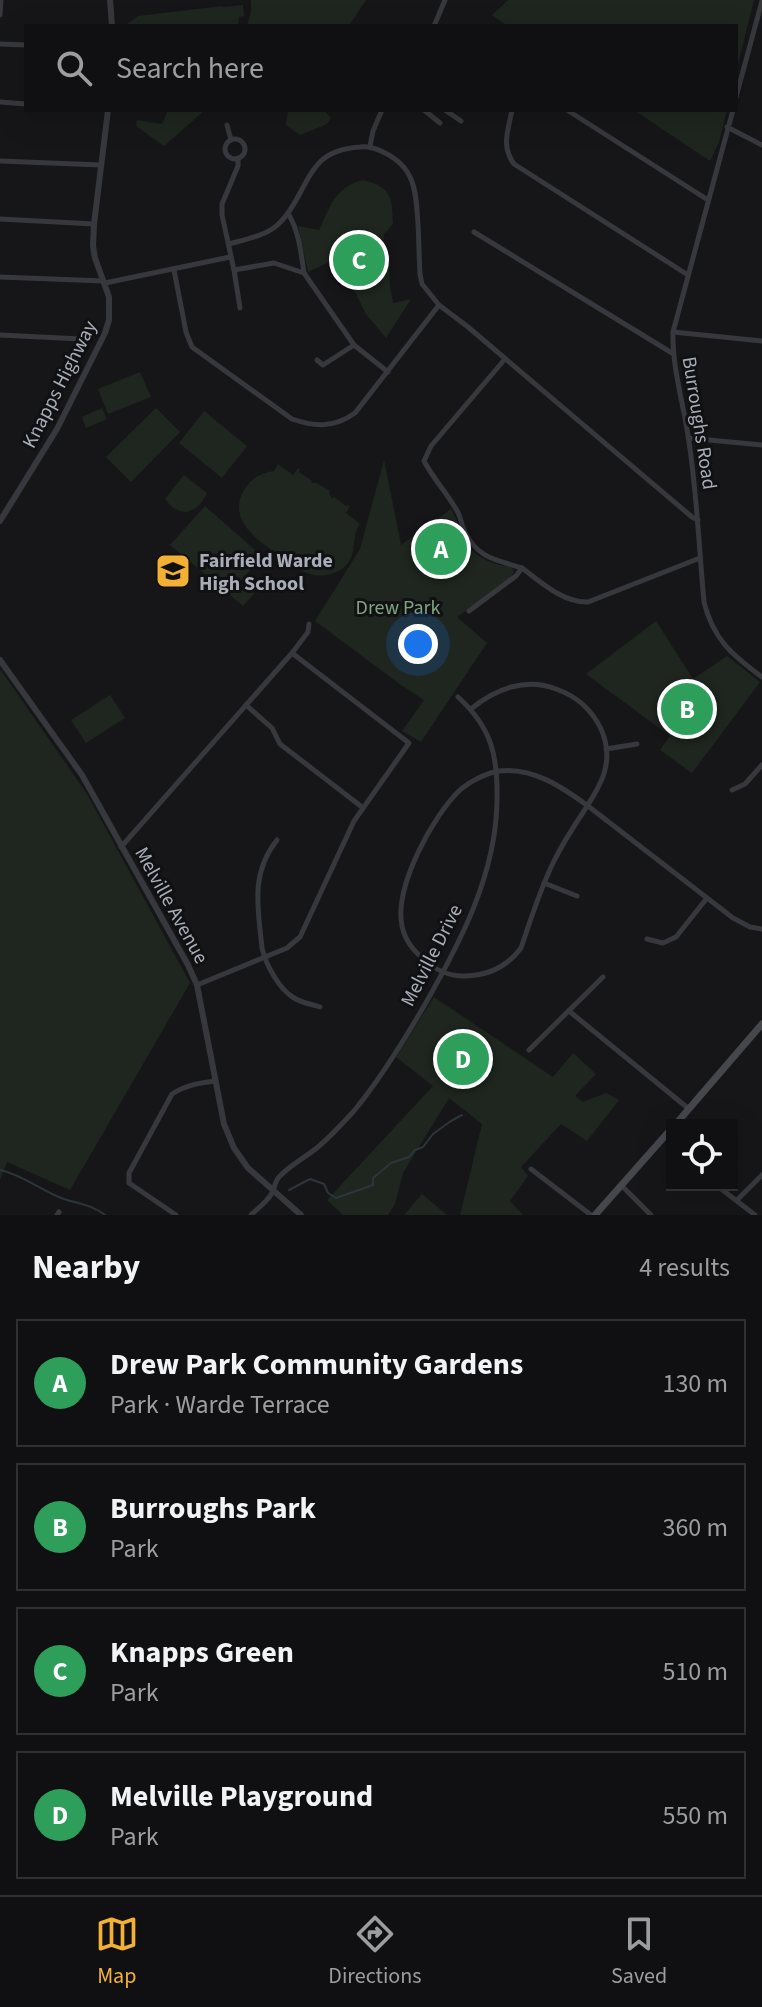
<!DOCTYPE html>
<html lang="en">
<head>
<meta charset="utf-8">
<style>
	:root { --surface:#101012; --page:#19191b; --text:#f1f3f6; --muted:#9c9d9f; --line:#303032; --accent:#f2b134 }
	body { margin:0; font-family:"Source Sans 3",sans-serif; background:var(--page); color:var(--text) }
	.controls { position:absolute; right:24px; bottom:24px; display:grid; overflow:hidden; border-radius:0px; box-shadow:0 8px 32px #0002 }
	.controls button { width:72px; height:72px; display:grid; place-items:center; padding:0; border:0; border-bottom:2px solid var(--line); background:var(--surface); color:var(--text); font:40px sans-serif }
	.you { position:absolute; left:418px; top:644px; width:28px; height:28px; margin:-20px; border:6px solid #fff; border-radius:50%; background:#1a73e8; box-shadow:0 0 0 12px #1a73e833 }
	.badge { display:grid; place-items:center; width:52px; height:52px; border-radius:50%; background:var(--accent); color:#fff; font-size:26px; font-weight:700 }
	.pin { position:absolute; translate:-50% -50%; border:4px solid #fff; box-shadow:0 2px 8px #0006 }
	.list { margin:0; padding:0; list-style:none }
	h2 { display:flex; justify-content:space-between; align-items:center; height:104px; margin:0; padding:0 32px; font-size:34px }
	h2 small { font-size:26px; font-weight:400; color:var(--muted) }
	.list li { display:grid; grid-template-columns:52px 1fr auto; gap:24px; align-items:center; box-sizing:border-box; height:128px; margin:0 16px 16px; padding:0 16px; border:2px solid var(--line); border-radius:0px }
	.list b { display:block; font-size:30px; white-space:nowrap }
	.list p { margin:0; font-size:26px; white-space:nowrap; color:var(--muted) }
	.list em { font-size:26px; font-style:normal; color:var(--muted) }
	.icon { flex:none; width:44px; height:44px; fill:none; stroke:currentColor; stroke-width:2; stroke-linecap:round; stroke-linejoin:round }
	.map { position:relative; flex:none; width:762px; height:1215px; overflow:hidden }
	.search { position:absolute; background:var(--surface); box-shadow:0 8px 32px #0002; left:24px; right:24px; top:24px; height:88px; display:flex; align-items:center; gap:20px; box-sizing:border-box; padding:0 28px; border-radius:0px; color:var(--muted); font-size:30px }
	.sheet { height:680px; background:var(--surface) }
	nav { display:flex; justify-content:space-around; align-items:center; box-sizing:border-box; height:112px; border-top:2px solid var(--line); background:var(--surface); font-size:22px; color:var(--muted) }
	nav a { display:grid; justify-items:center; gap:4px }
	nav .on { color:var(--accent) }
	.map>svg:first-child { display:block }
</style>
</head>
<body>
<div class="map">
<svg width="762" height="1215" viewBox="0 0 762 1215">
	<rect width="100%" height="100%" fill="#161618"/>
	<g fill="#1e261f">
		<path d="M 251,0 L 366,0 L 349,26 L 247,26 L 251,12 Z"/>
		<path d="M 508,0 L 754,0 L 736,72 L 736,26 L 508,26 L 492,15 Z"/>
		<path d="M 243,5 L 244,16 L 239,17 L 238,26 L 119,26 L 127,24 L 138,16 L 223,6 L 223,7 Z"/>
		<path d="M 168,110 L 205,110 L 164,146 L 136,126 L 137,120 L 162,124 Z"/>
		<path d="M 288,110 L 324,110 L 331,118 L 327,124 L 300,135 L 286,125 Z"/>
		<path d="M 634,110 L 727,110 L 719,142 L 710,161 Z"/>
		<path d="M 363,180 C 391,187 392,196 393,224 L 384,234 L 383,249 L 377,255 L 378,263 L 389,266 L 390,286 L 393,303 L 411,299 L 386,338 L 366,314 L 338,258 L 308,272 L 298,226 L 319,230 C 330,207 335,187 363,180 Z"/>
		<path d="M 140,372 L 151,397 L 108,414 L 98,389 Z"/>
		<path d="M 102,408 L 107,419 L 86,428 L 82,417 Z"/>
		<path d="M 156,408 L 180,432 L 131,482 L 106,457 Z"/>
		<path d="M 204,411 L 247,446 L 222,478 L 179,443 Z"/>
		<path d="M 384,460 L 401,545 L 451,509 C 456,516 457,524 461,533 C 469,555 489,564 511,567 L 514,571 L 511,579 L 457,617 L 487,643 L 421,742 L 402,731 L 424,700 L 401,685 L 315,621 L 360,549 Z"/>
		<path d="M 278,464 L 293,475 L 298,468 L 300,470 L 299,472 L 312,481 L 311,483 L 317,483 L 330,491 L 329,493 L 332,499 L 334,497 L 346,506 L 348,505 L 350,506 L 346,513 L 360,524 C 350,537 359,555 343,568 C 335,574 324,577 314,575 C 302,573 292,564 282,557 C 260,542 226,521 244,490 C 251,478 261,473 274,471 Z"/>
		<path d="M 184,475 L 207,493 C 198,514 179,519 165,499 Z"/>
		<path d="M 205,506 L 262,556 L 238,584 C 245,586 251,585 254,594 L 243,606 L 170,545 Z"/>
		<path d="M 656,621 L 693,679 L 727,656 L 760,682 L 692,773 L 660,750 L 670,736 L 586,674 Z"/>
		<path d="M 0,669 L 87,794 L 190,983 L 70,1190 L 7,1162 L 0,1180 Z"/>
		<path d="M 110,695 L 125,718 L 86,743 L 71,720 Z"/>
		<path d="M 434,997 L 553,1077 L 573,1053 L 596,1074 L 575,1096 L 583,1102 L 606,1093 L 619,1100 L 587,1141 L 561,1124 L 521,1167 L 528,1176 L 510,1201 L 523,1215 L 460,1215 L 482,1124 L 449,1098 L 403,1173 L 395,1204 L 388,1215 L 343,1215 L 327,1200 L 433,1086 L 396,1057 Z"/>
		<path d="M 422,1194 L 447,1215 L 404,1215 Z"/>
	</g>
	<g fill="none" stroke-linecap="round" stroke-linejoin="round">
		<g stroke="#2c353c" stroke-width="2">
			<path d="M 0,1170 C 23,1175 42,1191 64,1199 C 80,1204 92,1205 105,1215"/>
			<path d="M 289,1190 L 310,1179 L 324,1184 L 328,1193 L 336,1198 L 373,1185 L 373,1178 L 391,1163 L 409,1157 L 415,1150 L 423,1147 L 433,1134 L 451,1121 L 462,1115"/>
		</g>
		<g stroke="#37383d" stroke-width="5">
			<path d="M 0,15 L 1,0"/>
			<path d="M 434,26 L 445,0"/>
			<path d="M 0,44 L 26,45"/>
			<path d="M 736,97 L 762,1"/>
			<path d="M 0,102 L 26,104"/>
			<path d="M 424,110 L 440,123"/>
			<path d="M 445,110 L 461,121"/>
			<path d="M 512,110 C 508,131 501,146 514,164 L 688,275"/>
			<path d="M 567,110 L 708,200"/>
			<path d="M 733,110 L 673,332 C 672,369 684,405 689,442 C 697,495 699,548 704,602 C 713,639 732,655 762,677"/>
			<path d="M 227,125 L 231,140"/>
			<path d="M 727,127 L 762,145"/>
			<circle cx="235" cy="149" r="10"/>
			<path d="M 370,146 L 373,131 L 382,110"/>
			<path d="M 238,158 L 238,166 L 222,204 L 222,215 L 234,270 L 240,308"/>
			<path d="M 0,161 L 101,165"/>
			<path d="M 289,215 C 299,232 301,253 304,273"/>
			<path d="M 0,219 L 94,224"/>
			<path d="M 474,232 L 672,353"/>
			<path d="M 229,244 C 269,233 279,233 300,193 C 306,182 311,171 320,162 C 331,151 345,148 360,147 C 369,146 375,148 383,152 C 416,167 416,193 418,224 C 419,241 419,258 420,274 L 422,284 L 439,305 L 468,327 L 692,517 L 698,520"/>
			<path d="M 174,270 L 186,332 L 192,347 L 292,419 C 315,427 334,428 355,413 L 439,305"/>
			<path d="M 234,270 L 274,263 L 304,273 L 354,345 L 388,372"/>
			<path d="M 0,277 L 104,281"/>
			<path d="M 105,283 L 230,257"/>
			<path d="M 673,332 L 762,341"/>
			<path d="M 0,335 L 81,339"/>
			<path d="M 505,359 L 431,446 L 424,461 C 433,478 446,492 456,509 C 461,516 461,525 465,532 C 478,559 497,560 522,568"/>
			<path d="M 317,360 L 323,365 L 354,345"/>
			<path d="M 688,438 L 762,445"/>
			<path d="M 469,611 L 516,576 L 522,568 C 541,582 563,603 588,602 L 700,558"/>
			<path d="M 246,705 L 272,728 L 280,744 L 362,807"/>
			<path d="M 471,709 C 495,689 526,677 556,689 C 576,696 592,710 601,729 C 616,762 600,787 582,814 C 572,829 562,845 554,861 C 540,889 531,919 521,948 C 507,967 487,976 463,976 C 447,976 436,970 425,960 C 413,951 405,940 402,926 C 394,887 433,815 461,789 C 471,781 486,773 499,771 C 533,767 562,787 588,806 L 733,918 L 750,927 L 762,929"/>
			<path d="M 606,749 L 637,744"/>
			<path d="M 732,790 L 745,784 L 762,765"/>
			<path d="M 277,840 C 250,874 258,908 262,948 C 266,965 279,989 294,998 C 302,1003 311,1004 320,1007"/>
			<path d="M 121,847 L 292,653 L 308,632 L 309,624"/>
			<path d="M 544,883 L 577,896"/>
			<path d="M 647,939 L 663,943 L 676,937 L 707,898"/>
			<path d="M 197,985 L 287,948 L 300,937 L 354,821 L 409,743 L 292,653"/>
			<path d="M 569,1011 L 689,1109"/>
			<path d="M 529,1050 L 603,977"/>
			<path d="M 531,1169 L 591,1215"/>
			<path d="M 716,1185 L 755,1215"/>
			<path d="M 622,1186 L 651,1215"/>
			<path d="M 737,1200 L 762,1175"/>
			<path d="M 57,1215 L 59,1212"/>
			<path d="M 176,1215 L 129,1183 L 129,1173 L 172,1094 C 186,1085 199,1083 215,1081"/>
			<path d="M 251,1215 C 258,1208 267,1202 272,1193 C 275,1187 275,1181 279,1177 C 290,1165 306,1157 318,1147 C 330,1137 342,1124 353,1112 C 380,1080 403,1042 424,1006 C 460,943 496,875 497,801 C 498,756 492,728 458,697"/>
		</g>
		<g stroke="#37383d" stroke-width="6">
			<path d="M 110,0 L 112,26"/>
			<path d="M 0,521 L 57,429 L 105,333 L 109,320 L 109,297 L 95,258 L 93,246 L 94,224 L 108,110"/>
			<path d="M 0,660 L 82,775 L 188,965 L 197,985 L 224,1124 L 234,1148 L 248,1168 L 301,1215"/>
		</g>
		<g stroke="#45474d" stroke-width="7">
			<path d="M 675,1125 L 762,1024"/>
			<path d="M 595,1215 L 672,1128"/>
		</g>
	</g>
	<defs>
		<symbol id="school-square" viewBox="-11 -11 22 22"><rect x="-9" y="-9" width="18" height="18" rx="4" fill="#f2b134" stroke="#111113"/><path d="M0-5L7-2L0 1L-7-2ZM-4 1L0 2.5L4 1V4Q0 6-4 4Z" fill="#111"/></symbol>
	</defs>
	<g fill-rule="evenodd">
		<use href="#school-square" x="153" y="551" width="40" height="40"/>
	</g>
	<g text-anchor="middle" stroke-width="6" stroke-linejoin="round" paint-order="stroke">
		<g font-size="20" fill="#a8adb8" stroke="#111113">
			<text transform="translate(59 384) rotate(-63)" y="7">Knapps Highway</text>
			<text transform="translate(700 423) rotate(81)" y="7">Burroughs Road</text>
			<text transform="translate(172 905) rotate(61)" y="7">Melville Avenue</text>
			<text transform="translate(431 955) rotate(-63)" y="7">Melville Drive</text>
		</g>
		<g font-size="20" font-weight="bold" fill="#a8adb8" stroke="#111113" text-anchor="start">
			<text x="199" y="567">Fairfield Warde<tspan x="199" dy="23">High School</tspan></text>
		</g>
		<g font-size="20" fill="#7fa381" stroke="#111113">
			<text x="398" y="614">Drew Park</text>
		</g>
	</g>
</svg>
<div class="controls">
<button><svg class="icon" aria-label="locate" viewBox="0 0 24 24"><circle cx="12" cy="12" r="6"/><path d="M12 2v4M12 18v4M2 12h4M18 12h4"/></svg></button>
</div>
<div class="you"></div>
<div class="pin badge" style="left:441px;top:549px;background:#2e9e5b">A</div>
<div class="pin badge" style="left:687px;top:709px;background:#2e9e5b">B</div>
<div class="pin badge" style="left:359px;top:260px;background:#2e9e5b">C</div>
<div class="pin badge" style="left:463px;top:1059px;background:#2e9e5b">D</div>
<div class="search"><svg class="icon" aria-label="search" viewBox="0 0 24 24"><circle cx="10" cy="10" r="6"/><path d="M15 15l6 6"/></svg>Search here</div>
</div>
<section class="sheet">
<h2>Nearby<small>4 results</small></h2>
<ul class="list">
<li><span class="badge" style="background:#2e9e5b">A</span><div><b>Drew Park Community Gardens</b><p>Park · Warde Terrace</p></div><em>130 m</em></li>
<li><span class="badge" style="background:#2e9e5b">B</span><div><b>Burroughs Park</b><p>Park</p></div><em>360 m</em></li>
<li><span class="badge" style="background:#2e9e5b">C</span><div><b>Knapps Green</b><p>Park</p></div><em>510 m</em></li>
<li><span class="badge" style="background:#2e9e5b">D</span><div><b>Melville Playground</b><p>Park</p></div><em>550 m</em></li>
</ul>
</section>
<nav>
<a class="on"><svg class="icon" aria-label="map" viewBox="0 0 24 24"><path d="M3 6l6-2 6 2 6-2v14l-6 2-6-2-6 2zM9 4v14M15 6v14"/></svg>Map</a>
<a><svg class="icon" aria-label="directions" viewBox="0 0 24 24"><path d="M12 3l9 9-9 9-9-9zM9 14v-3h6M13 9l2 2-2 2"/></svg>Directions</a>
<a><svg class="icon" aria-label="saved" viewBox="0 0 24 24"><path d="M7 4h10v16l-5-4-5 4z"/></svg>Saved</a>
</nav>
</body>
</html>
